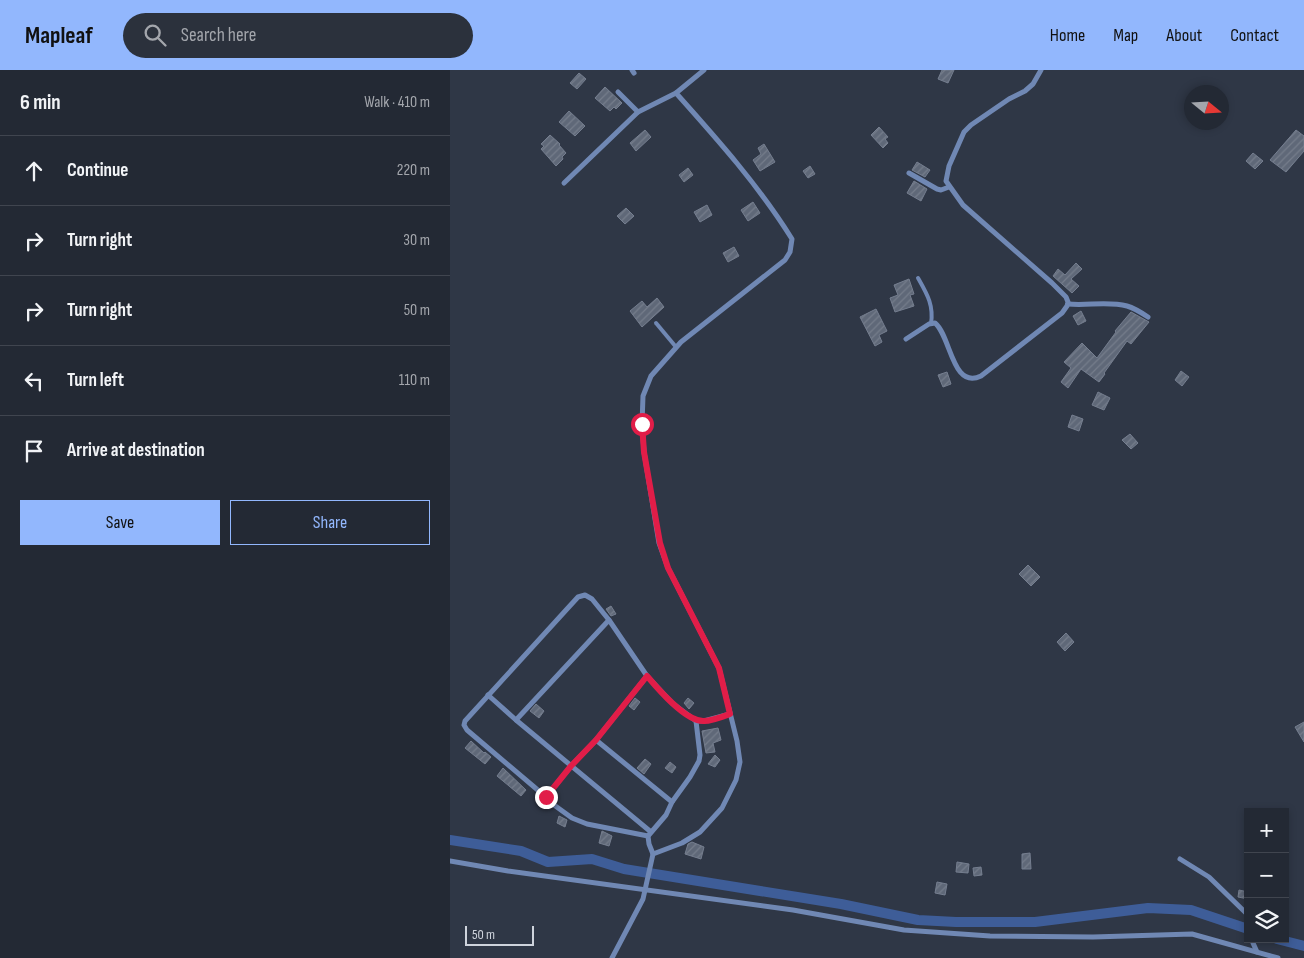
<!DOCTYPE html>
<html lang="en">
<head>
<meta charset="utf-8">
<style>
	:root { --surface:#232934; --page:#2b313c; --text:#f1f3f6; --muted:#a3a6ac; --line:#40454f; --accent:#92b7fd }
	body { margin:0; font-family:"Sofia Sans Condensed",sans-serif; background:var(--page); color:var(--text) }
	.controls { position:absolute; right:15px; bottom:15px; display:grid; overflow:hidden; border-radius:0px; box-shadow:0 2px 8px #0003 }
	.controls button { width:45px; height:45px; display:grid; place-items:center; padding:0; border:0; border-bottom:1px solid var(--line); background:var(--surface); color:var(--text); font:25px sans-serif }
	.compass { position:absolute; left:734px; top:15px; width:45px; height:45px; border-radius:50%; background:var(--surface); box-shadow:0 2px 8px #0003; rotate:108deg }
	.scale { position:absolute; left:15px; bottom:12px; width:69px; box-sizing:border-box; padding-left:5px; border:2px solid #ced3dc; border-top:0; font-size:14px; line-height:18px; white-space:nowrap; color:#ced3dc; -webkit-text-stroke:4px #2f3746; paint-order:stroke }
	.stop { position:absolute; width:15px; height:15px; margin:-11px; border:4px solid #e11d48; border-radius:50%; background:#fff }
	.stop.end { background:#e11d48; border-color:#fff; box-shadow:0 1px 5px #0008 }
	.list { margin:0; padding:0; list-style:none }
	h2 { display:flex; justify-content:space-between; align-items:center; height:65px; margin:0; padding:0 20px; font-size:21px }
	h2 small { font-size:16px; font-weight:400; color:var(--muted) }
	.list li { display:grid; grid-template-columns:32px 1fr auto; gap:15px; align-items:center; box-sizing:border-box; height:70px; padding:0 20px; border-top:1px solid var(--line) }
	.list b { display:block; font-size:19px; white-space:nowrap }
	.list em { font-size:16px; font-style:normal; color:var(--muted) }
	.actions { display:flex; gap:10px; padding:15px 20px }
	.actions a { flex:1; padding:11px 0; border:1px solid var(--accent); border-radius:0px; text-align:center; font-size:18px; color:var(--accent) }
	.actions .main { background:var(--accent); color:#111 }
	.icon { flex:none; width:28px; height:28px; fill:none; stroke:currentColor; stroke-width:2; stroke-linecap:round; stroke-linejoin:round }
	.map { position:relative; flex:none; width:854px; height:888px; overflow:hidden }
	header { display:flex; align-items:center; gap:30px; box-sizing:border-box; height:70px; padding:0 25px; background:var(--accent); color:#111 }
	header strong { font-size:24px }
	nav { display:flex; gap:28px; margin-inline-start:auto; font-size:18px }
	.search { width:350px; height:45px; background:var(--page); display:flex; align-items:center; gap:12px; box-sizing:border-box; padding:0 18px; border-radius:28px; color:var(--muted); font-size:19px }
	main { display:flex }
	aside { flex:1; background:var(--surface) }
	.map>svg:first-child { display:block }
</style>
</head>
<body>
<header>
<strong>Mapleaf</strong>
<div class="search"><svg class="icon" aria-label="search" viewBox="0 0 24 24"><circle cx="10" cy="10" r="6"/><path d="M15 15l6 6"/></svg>Search here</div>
<nav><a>Home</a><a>Map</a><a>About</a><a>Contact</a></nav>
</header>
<main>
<aside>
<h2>6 min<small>Walk · 410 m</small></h2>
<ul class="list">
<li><svg class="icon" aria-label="ahead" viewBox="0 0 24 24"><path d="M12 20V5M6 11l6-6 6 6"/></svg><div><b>Continue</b></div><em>220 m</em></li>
<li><svg class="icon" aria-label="right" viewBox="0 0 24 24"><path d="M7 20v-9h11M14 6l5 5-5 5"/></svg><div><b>Turn right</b></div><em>30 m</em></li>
<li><svg class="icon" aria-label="right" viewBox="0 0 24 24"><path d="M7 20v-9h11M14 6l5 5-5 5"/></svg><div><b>Turn right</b></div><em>50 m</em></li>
<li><svg class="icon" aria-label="left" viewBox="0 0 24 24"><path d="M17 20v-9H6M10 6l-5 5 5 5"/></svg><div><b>Turn left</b></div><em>110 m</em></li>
<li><svg class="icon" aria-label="arrive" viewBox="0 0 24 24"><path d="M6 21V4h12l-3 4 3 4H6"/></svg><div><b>Arrive at destination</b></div></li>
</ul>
<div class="actions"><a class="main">Save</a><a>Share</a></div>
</aside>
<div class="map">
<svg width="854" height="888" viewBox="0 0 854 888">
	<defs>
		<pattern id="building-hatch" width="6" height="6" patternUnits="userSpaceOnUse" patternTransform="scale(1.25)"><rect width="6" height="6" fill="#5f6878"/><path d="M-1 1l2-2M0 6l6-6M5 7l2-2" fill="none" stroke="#757d8b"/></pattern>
	</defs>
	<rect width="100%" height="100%" fill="#2f3746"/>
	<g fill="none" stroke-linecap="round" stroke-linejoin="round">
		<g stroke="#3e5d98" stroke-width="10">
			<path d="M 0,770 L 71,781 L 98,792 L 142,789 L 174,799 L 391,834 L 468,850 L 506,852 L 585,852 L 698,838 L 741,840 L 798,859"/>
			<path d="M 827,869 L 854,876"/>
		</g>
	</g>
	<g fill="url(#building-hatch)" stroke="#757e8f">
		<path d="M 492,0 L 504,0 L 498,13 L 488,9 Z"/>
		<path d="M 129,3 L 136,9 L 127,19 L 120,13 Z"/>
		<path d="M 155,17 L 172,33 L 166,39 L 164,37 L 160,41 L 145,28 Z"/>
		<path d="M 119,41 L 135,56 L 125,66 L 109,52 Z"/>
		<path d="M 429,57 L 438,67 L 435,69 L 438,73 L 433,78 L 421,65 Z"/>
		<path d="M 195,60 L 201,67 L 186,81 L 180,73 Z"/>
		<path d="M 846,60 L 854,66 L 854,81 L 836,102 L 820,90 Z"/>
		<path d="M 100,65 L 110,74 L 109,75 L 116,83 L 112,87 L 113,89 L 106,96 L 91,79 L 94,76 L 91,74 Z"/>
		<path d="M 314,74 L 325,92 L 310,101 L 303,90 L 311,84 L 308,78 Z"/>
		<path d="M 803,83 L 813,91 L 805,99 L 796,91 Z"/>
		<path d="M 467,92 L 480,100 L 475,107 L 462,100 Z"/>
		<path d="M 360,96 L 365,104 L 358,108 L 353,101 Z"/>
		<path d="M 238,98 L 243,105 L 234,112 L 229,105 Z"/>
		<path d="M 464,111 L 477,119 L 471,131 L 457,123 Z"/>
		<path d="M 303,132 L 310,143 L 298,151 L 291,140 Z"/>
		<path d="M 257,135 L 262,145 L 250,152 L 244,142 Z"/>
		<path d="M 176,138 L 184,146 L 175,154 L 167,146 Z"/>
		<path d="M 284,177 L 289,186 L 278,192 L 273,183 Z"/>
		<path d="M 626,193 L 632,199 L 621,209 L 629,216 L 622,223 L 603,206 L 608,199 L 615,205 Z"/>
		<path d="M 459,209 L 464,224 L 460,225 L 464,236 L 445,242 L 440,228 L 448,225 L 444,215 Z"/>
		<path d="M 207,228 L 214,237 L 192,257 L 180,241 L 192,231 L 197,237 Z"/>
		<path d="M 426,239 L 437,261 L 429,265 L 432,272 L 425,276 L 410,247 Z"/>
		<path d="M 631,241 L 636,251 L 628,255 L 623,246 Z"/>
		<path d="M 681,242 L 699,252 L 681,274 L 677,271 L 654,303 L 655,304 L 649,312 L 631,299 L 618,318 L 611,312 L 621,298 L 614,292 L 632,273 L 647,288 L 666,262 L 665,261 Z"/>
		<path d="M 731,301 L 739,307 L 732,316 L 725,310 Z"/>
		<path d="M 497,302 L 501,314 L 493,317 L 488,305 Z"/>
		<path d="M 648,322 L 660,328 L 654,340 L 642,335 Z"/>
		<path d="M 622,345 L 633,349 L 629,361 L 618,357 Z"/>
		<path d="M 680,364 L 688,373 L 681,379 L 672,370 Z"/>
		<path d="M 578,495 L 590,507 L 581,516 L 569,504 Z"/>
		<path d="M 161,536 L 166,544 L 161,546 L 156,539 Z"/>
		<path d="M 616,563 L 624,572 L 615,581 L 607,572 Z"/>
		<path d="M 185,628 L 190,632 L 184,640 L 179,636 Z"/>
		<path d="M 238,628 L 244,633 L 239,639 L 234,633 Z"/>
		<path d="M 86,634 L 94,641 L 89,648 L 80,641 Z"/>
		<path d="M 854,652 L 854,672 L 845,657 Z"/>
		<path d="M 268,658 L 271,670 L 263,673 L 265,682 L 256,683 L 252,661 Z"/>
		<path d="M 21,671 L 34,683 L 35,682 L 41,687 L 35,694 L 15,678 Z"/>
		<path d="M 265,685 L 270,690 L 265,697 L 258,694 Z"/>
		<path d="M 195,689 L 201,694 L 194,704 L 187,698 Z"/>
		<path d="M 220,692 L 226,697 L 222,703 L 215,698 Z"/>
		<path d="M 53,698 L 76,720 L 71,726 L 47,706 Z"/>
		<path d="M 109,746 L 117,750 L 115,757 L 107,753 Z"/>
		<path d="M 152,761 L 162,766 L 159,776 L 149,773 Z"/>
		<path d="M 242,772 L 254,777 L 251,789 L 235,784 L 238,774 Z"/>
		<path d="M 580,783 L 581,799 L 572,799 L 572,784 Z"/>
		<path d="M 507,792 L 519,794 L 518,803 L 506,802 Z"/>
		<path d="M 531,797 L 532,805 L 524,806 L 523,798 Z"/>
		<path d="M 487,812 L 497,814 L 495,825 L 485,823 Z"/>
		<path d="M 789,820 L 798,822 L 798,829 L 788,827 Z"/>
	</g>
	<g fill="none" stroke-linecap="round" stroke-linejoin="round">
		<g stroke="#7088b4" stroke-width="4">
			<path d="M 468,208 C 477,224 484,235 481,254"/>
			<path d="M 206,253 L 226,277"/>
		</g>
		<g stroke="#7088b4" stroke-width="5">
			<path d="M 182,0 L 184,3"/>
			<path d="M 168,22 L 188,42 L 226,23"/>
			<path d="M 459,103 L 487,119 L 491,120 L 499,117"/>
			<path d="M 114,113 L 188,42"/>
			<path d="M 618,234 C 637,236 658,231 677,236 C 684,238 692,243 698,247"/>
			<path d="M 456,269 L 479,254 L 485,253 C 501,266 502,320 531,306 L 612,243 L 617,236 L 618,232 L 616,227 L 602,213 L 513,135 L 496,111 L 499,96 L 514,62 L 521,55 L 559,29 L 575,21 L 583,14 L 591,0"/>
			<path d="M 38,625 L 66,650 L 201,762"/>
			<path d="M 66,650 L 159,550"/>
			<path d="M 146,670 L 222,732"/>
			<path d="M 96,727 L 121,696 L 146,670 L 197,606"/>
			<path d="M 198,766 L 137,754 L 122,748 L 104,735 L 96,727 L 17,660 L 14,655 L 15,651 L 117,539 L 128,527 L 135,525 L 142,529 L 159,550 L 197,606 L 222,633 L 246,651 L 254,651 L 280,644"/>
			<path d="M 203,784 L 199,774 L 198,766 L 216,745 L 222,732 L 240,707 L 249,691 L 250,685 L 246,651"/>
			<path d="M 730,789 L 759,807 L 798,845"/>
			<path d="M 0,791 L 58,801 L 343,840 L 454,860 L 540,866 L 643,867 L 742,864 L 828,888"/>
			<path d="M 804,869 L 803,873 L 807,882"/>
			<path d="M 162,888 L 193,829 L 203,784 L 232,773 L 250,762 L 272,738 L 286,710 L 290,692 L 287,671 L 269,598 L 218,498 L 209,473 L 194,382 L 192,354 L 193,326 L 201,306 L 231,272 L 335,190 L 340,182 L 342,169 C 309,116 268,70 226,23 L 254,0"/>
		</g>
	</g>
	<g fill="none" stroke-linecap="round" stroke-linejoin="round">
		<path stroke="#e11d48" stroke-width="6" d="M 96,727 L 121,696 L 146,670 L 197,606 C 208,619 236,652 254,651 C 262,651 272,647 280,644 L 269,598 L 218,498 L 210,473 L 194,382 L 192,354"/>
	</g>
</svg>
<div class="controls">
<button>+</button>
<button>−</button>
<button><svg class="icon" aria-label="layers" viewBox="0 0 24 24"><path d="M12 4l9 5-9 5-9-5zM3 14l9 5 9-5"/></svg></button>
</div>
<svg class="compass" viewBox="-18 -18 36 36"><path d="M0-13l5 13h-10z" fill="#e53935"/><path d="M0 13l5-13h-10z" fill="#a3a6ac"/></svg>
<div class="scale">50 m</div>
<div class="stop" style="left:192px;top:354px"></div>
<div class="stop end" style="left:96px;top:727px"></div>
</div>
</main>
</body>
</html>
